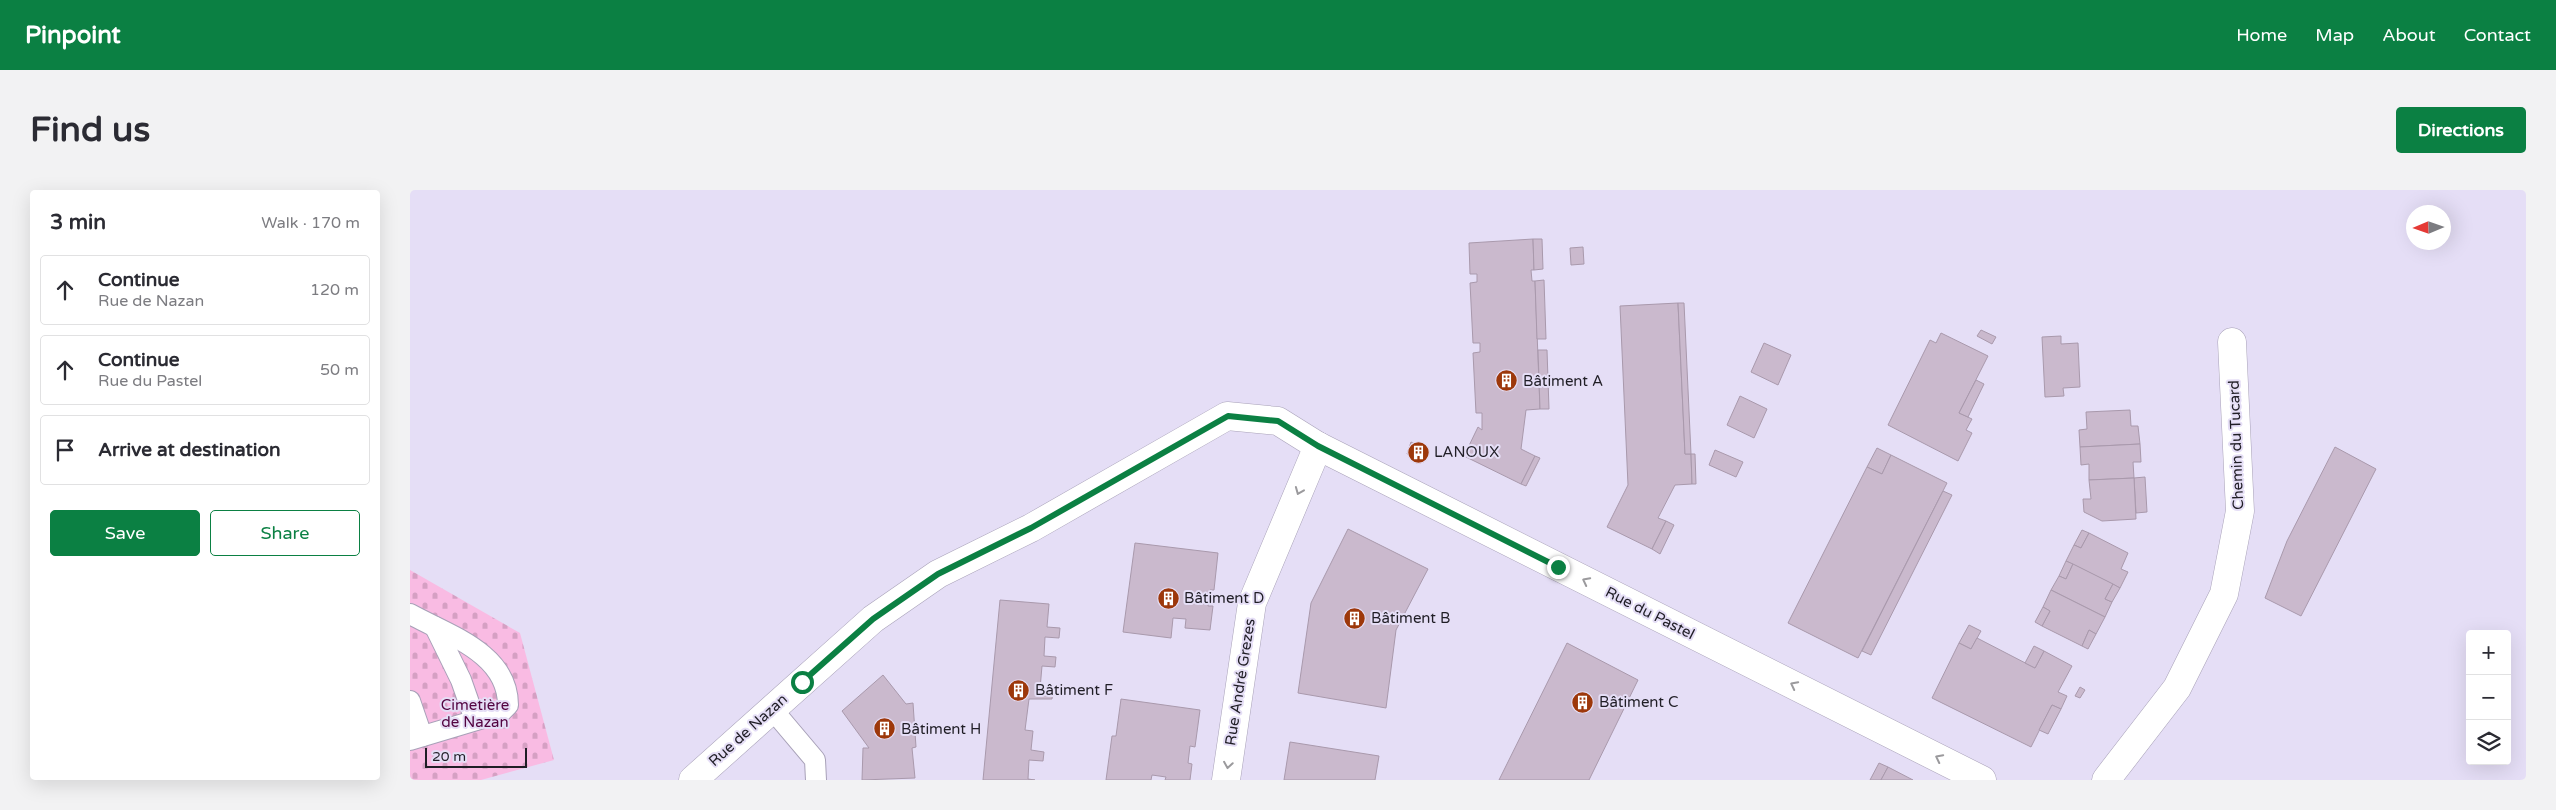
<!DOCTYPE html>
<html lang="en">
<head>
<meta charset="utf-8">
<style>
	:root { --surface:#fff; --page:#f2f2f3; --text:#2b2b33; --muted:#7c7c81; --line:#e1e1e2; --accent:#0b8043 }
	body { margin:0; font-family:"Varela Round",sans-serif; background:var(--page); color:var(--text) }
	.controls { position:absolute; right:15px; bottom:15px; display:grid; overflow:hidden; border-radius:5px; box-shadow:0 5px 20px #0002 }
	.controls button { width:45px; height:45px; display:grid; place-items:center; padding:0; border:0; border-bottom:1px solid var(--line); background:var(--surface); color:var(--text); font:25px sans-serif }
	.compass { position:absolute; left:1996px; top:15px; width:45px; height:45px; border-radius:50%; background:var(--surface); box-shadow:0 5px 20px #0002; rotate:268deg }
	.scale { position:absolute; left:15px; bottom:12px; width:102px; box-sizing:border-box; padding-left:5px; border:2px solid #201e26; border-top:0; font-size:14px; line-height:18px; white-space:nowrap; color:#201e26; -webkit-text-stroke:4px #e5def6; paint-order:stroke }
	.stop { position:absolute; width:15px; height:15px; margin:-11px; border:4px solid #0b8043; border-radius:50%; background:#fff }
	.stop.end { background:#0b8043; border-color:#fff; box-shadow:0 1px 5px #0008 }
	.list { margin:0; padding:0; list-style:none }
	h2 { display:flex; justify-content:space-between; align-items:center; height:65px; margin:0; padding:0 20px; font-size:21px }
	h2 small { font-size:16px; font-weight:400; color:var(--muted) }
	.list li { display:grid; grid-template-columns:32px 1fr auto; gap:15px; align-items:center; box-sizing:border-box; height:70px; margin:0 10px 10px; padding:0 10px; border:1px solid var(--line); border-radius:5px }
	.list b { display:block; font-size:19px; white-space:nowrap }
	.list p { margin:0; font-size:16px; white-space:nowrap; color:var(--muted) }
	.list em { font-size:16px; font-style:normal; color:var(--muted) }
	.actions { display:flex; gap:10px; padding:15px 20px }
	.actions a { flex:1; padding:11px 0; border:1px solid var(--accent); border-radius:5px; text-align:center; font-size:18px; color:var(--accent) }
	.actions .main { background:var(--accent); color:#fff }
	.icon { flex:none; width:28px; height:28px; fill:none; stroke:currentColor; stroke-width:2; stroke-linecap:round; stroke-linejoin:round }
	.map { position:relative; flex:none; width:2116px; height:590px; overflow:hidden; border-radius:5px }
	header { display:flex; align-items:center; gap:30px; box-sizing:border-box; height:70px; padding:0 25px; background:var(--accent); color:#fff }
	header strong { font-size:24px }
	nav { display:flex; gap:28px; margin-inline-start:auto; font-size:18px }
	.intro { display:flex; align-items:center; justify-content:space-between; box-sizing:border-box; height:120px; padding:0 30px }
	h1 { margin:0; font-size:35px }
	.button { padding:12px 22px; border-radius:5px; background:var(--accent); color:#fff; font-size:18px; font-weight:700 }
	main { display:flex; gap:30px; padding:0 30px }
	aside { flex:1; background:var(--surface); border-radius:5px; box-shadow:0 5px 20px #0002 }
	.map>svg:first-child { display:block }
</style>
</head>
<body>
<header>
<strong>Pinpoint</strong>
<nav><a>Home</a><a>Map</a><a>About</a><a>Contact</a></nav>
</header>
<div class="intro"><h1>Find us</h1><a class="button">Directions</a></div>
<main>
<aside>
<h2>3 min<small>Walk · 170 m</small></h2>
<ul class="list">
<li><svg class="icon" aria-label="ahead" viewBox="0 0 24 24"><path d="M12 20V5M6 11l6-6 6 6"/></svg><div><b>Continue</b><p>Rue de Nazan</p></div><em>120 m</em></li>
<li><svg class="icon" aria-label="ahead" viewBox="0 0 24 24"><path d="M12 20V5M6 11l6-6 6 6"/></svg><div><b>Continue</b><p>Rue du Pastel</p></div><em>50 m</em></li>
<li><svg class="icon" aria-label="arrive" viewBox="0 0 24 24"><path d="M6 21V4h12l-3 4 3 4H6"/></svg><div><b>Arrive at destination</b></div></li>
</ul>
<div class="actions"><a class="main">Save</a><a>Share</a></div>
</aside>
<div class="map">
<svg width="2116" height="590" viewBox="0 0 2116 590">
	<defs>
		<pattern id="cemetery-stones" width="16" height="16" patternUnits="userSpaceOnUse" patternTransform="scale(1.25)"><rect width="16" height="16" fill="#f9bbe3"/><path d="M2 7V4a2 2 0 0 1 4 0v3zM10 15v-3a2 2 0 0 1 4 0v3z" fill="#d5a0c3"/></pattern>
	</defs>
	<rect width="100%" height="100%" fill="#e5def6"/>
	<path fill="url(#cemetery-stones)" d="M 0,380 L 110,443 L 144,570 L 71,590 L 0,590 Z"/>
	<g fill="#cab9cd" stroke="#a999ac">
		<path d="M 1123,49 L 1124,80 L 1121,80 L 1122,91 L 1125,91 L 1130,219 L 1116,220 L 1111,259 L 1125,266 L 1111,294 L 1054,266 L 1068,237 L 1072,240 L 1072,223 L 1066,223 L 1063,163 L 1070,162 L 1070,153 L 1063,153 L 1060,93 L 1067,92 L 1067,84 L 1060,84 L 1059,53 Z"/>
		<path d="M 1123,49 L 1132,49 L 1133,79 L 1124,80 Z"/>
		<path d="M 1173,57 L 1174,74 L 1161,75 L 1160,58 Z"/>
		<path d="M 1134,90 L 1136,149 L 1127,149 L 1125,91 Z"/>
		<path d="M 1268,113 L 1275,264 L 1281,264 L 1282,294 L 1265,295 L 1248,328 L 1256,331 L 1242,359 L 1197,337 L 1218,295 L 1210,116 Z"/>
		<path d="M 1268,113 L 1274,113 L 1281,264 L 1275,264 Z"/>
		<path d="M 1571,140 L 1586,147 L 1582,154 L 1567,146 Z"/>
		<path d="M 1531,143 L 1578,166 L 1549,223 L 1562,229 L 1556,240 L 1562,243 L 1548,271 L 1478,235 L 1520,150 L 1526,153 Z"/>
		<path d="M 1651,146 L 1651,154 L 1668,153 L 1670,197 L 1653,198 L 1654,206 L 1635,207 L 1632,147 Z"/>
		<path d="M 1354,153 L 1381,165 L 1368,195 L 1341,182 Z"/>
		<path d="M 1128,160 L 1137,160 L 1139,219 L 1130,219 Z"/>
		<path d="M 1566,190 L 1574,194 L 1558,227 L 1549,223 Z"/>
		<path d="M 1330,206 L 1357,219 L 1344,248 L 1317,235 Z"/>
		<path d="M 1720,220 L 1721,236 L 1728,236 L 1730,254 L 1670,257 L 1669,240 L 1677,239 L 1676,222 Z"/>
		<path d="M 1001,252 L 1019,261 L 1014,272 L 997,264 Z"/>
		<path d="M 1730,254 L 1731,272 L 1723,272 L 1724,288 L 1679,290 L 1679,274 L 1671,275 L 1670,257 Z"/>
		<path d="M 1925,257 L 1966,279 L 1891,426 L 1855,408 L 1877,351 Z"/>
		<path d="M 1467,258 L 1481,265 L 1472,284 L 1457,277 Z"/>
		<path d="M 1305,260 L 1333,272 L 1326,287 L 1299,275 Z"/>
		<path d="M 1281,264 L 1285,264 L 1286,294 L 1282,294 Z"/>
		<path d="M 1481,265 L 1537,293 L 1448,468 L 1378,433 L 1457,277 L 1472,284 Z"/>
		<path d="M 1125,266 L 1130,268 L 1116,296 L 1111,294 Z"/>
		<path d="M 1735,287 L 1737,322 L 1726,323 L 1724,288 Z"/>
		<path d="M 1724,288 L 1726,329 L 1692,331 L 1674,322 L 1673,309 L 1681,309 L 1679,290 Z"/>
		<path d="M 1533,301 L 1542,305 L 1461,465 L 1452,461 Z"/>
		<path d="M 1256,331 L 1264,335 L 1250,364 L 1242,359 Z"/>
		<path d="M 938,339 L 1018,379 L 986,440 L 976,518 L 888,503 L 901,413 Z"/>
		<path d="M 1672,340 L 1679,343 L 1671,358 L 1664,355 Z"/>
		<path d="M 1679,343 L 1718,363 L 1711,379 L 1718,382 L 1710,398 L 1656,371 L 1664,355 L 1671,358 Z"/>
		<path d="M 725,353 L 808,363 L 804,400 L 800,400 L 798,416 L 803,416 L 800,440 L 775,438 L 776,429 L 763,428 L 761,448 L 713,442 Z"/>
		<path d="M 1656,371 L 1663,374 L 1656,389 L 1649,386 Z"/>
		<path d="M 1663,374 L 1703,394 L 1695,409 L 1702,412 L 1695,427 L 1641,400 L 1649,386 L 1656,389 Z"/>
		<path d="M 1703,394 L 1710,398 L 1702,412 L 1695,409 Z"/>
		<path d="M 1641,400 L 1695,427 L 1686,444 L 1679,440 L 1672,456 L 1632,436 L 1640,421 L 1633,417 Z"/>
		<path d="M 590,410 L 639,414 L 637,437 L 650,438 L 649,448 L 635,447 L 634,466 L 646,467 L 645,477 L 632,476 L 630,499 L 643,500 L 642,509 L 619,509 L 615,540 L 623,541 L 621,560 L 634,562 L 633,571 L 619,570 L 618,589 L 625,590 L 573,590 Z"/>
		<path d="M 1633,417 L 1640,421 L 1632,436 L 1625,432 Z"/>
		<path d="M 1559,435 L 1571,441 L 1561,459 L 1549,453 Z"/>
		<path d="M 1679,440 L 1686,444 L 1678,459 L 1672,456 Z"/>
		<path d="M 1567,448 L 1625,478 L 1634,461 L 1662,476 L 1648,502 L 1657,506 L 1651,519 L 1642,515 L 1621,557 L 1522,508 L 1549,453 L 1561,459 Z"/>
		<path d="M 1157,453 L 1228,490 L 1179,590 L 1089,590 Z"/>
		<path d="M 1624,456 L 1634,461 L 1625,478 L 1615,473 Z"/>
		<path d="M 473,485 L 496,514 L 503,513 L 506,557 L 502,558 L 505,588 L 452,590 L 453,558 L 459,558 L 432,521 Z"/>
		<path d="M 1670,497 L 1675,500 L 1670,508 L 1665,506 Z"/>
		<path d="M 711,509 L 790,520 L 785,557 L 780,556 L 778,573 L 782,574 L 780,590 L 755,590 L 756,587 L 742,585 L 741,590 L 696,590 L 702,546 L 706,546 Z"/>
		<path d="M 1642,515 L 1651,519 L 1638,544 L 1629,540 Z"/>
		<path d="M 880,552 L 969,566 L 965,590 L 874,590 Z"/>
		<path d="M 1469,573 L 1478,577 L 1471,590 L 1460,590 Z"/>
		<path d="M 1478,577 L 1503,590 L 1471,590 Z"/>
	</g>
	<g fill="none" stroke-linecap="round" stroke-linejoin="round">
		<defs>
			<g id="service">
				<path d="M 0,424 C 38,445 98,463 98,515 L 90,523 L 0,550"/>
				<path d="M 25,437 L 51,490 L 65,530"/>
				<path d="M 0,511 L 12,546"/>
				<path d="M 362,519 L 405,570 L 406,590"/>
			</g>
			<g id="minor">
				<path d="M 283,590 L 463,429 L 528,384 L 621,338 L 817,226 L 868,231 L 908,256 L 1572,590"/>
				<path d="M 816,590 L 842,413 L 908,256"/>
				<path d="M 1696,590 L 1767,498 L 1814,404 L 1830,321 L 1822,152"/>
			</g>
		</defs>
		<use href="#service" stroke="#a8a1b8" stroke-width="22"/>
		<use href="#minor" stroke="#a8a1b8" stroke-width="29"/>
		<use href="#service" stroke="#fff" stroke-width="20"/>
		<use href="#minor" stroke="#fff" stroke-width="28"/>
	</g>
	<defs><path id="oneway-chevron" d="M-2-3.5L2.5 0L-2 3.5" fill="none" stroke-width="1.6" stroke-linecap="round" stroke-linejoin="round" transform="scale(1.25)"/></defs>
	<g stroke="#9b9a9d">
		<use href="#oneway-chevron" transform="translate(889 301) rotate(112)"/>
		<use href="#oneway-chevron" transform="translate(1176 391) rotate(-153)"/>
		<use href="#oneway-chevron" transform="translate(1384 495) rotate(-153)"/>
		<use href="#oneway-chevron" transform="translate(1529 568) rotate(-153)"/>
		<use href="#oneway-chevron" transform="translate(818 575) rotate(99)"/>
	</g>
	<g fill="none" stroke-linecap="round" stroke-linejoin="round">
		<path stroke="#0b8043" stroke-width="6" d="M 392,492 L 463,429 L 528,384 L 621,338 L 818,226 L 868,231 L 908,256 L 1148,377"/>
	</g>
	<defs>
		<symbol id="building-disc" viewBox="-11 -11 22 22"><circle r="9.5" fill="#9d380b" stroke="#e5def6"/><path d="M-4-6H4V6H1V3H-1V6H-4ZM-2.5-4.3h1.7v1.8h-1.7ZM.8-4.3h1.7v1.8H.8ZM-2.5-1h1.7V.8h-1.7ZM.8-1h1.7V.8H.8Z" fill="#fff"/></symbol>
	</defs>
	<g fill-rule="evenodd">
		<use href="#building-disc" x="1084" y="178" width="25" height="25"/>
		<use href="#building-disc" x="996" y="250" width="25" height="25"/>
		<use href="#building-disc" x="746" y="396" width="25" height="25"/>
		<use href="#building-disc" x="932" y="416" width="25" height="25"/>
		<use href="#building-disc" x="596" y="488" width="25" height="25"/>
		<use href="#building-disc" x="1160" y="500" width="25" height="25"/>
		<use href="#building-disc" x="462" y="526" width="25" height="25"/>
	</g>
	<g text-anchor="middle" stroke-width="4" stroke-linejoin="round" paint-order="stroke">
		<g font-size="15" fill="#201e26" stroke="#e5def6" text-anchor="start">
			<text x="1113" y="196">Bâtiment A</text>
			<text x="1024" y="267">LANOUX</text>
			<text x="774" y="413">Bâtiment D</text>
			<text x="961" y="433">Bâtiment B</text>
			<text x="625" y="505">Bâtiment F</text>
			<text x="1189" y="517">Bâtiment C</text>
			<text x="491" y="544">Bâtiment H</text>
		</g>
		<g font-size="15" fill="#201e26" stroke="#e5def6">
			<text transform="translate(1826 255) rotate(-92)" y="5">Chemin du Tucard</text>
			<text transform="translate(1240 423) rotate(27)" y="5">Rue du Pastel</text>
			<text transform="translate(830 492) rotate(-81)" y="5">Rue André Grezes</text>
			<text transform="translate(338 540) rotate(-42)" y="5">Rue de Nazan</text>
		</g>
		<g font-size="15" fill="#530441" stroke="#e5def6">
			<text x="65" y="520">Cimetière<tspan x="65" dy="17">de Nazan</tspan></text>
		</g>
	</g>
</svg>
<div class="controls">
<button>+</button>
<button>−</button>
<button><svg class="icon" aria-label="layers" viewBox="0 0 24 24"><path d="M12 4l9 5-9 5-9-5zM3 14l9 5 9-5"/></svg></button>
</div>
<svg class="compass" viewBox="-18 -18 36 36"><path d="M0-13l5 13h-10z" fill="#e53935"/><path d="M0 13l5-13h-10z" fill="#7c7c81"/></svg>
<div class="scale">20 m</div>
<div class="stop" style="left:392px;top:492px"></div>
<div class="stop end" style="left:1148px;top:377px"></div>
</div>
</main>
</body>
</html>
